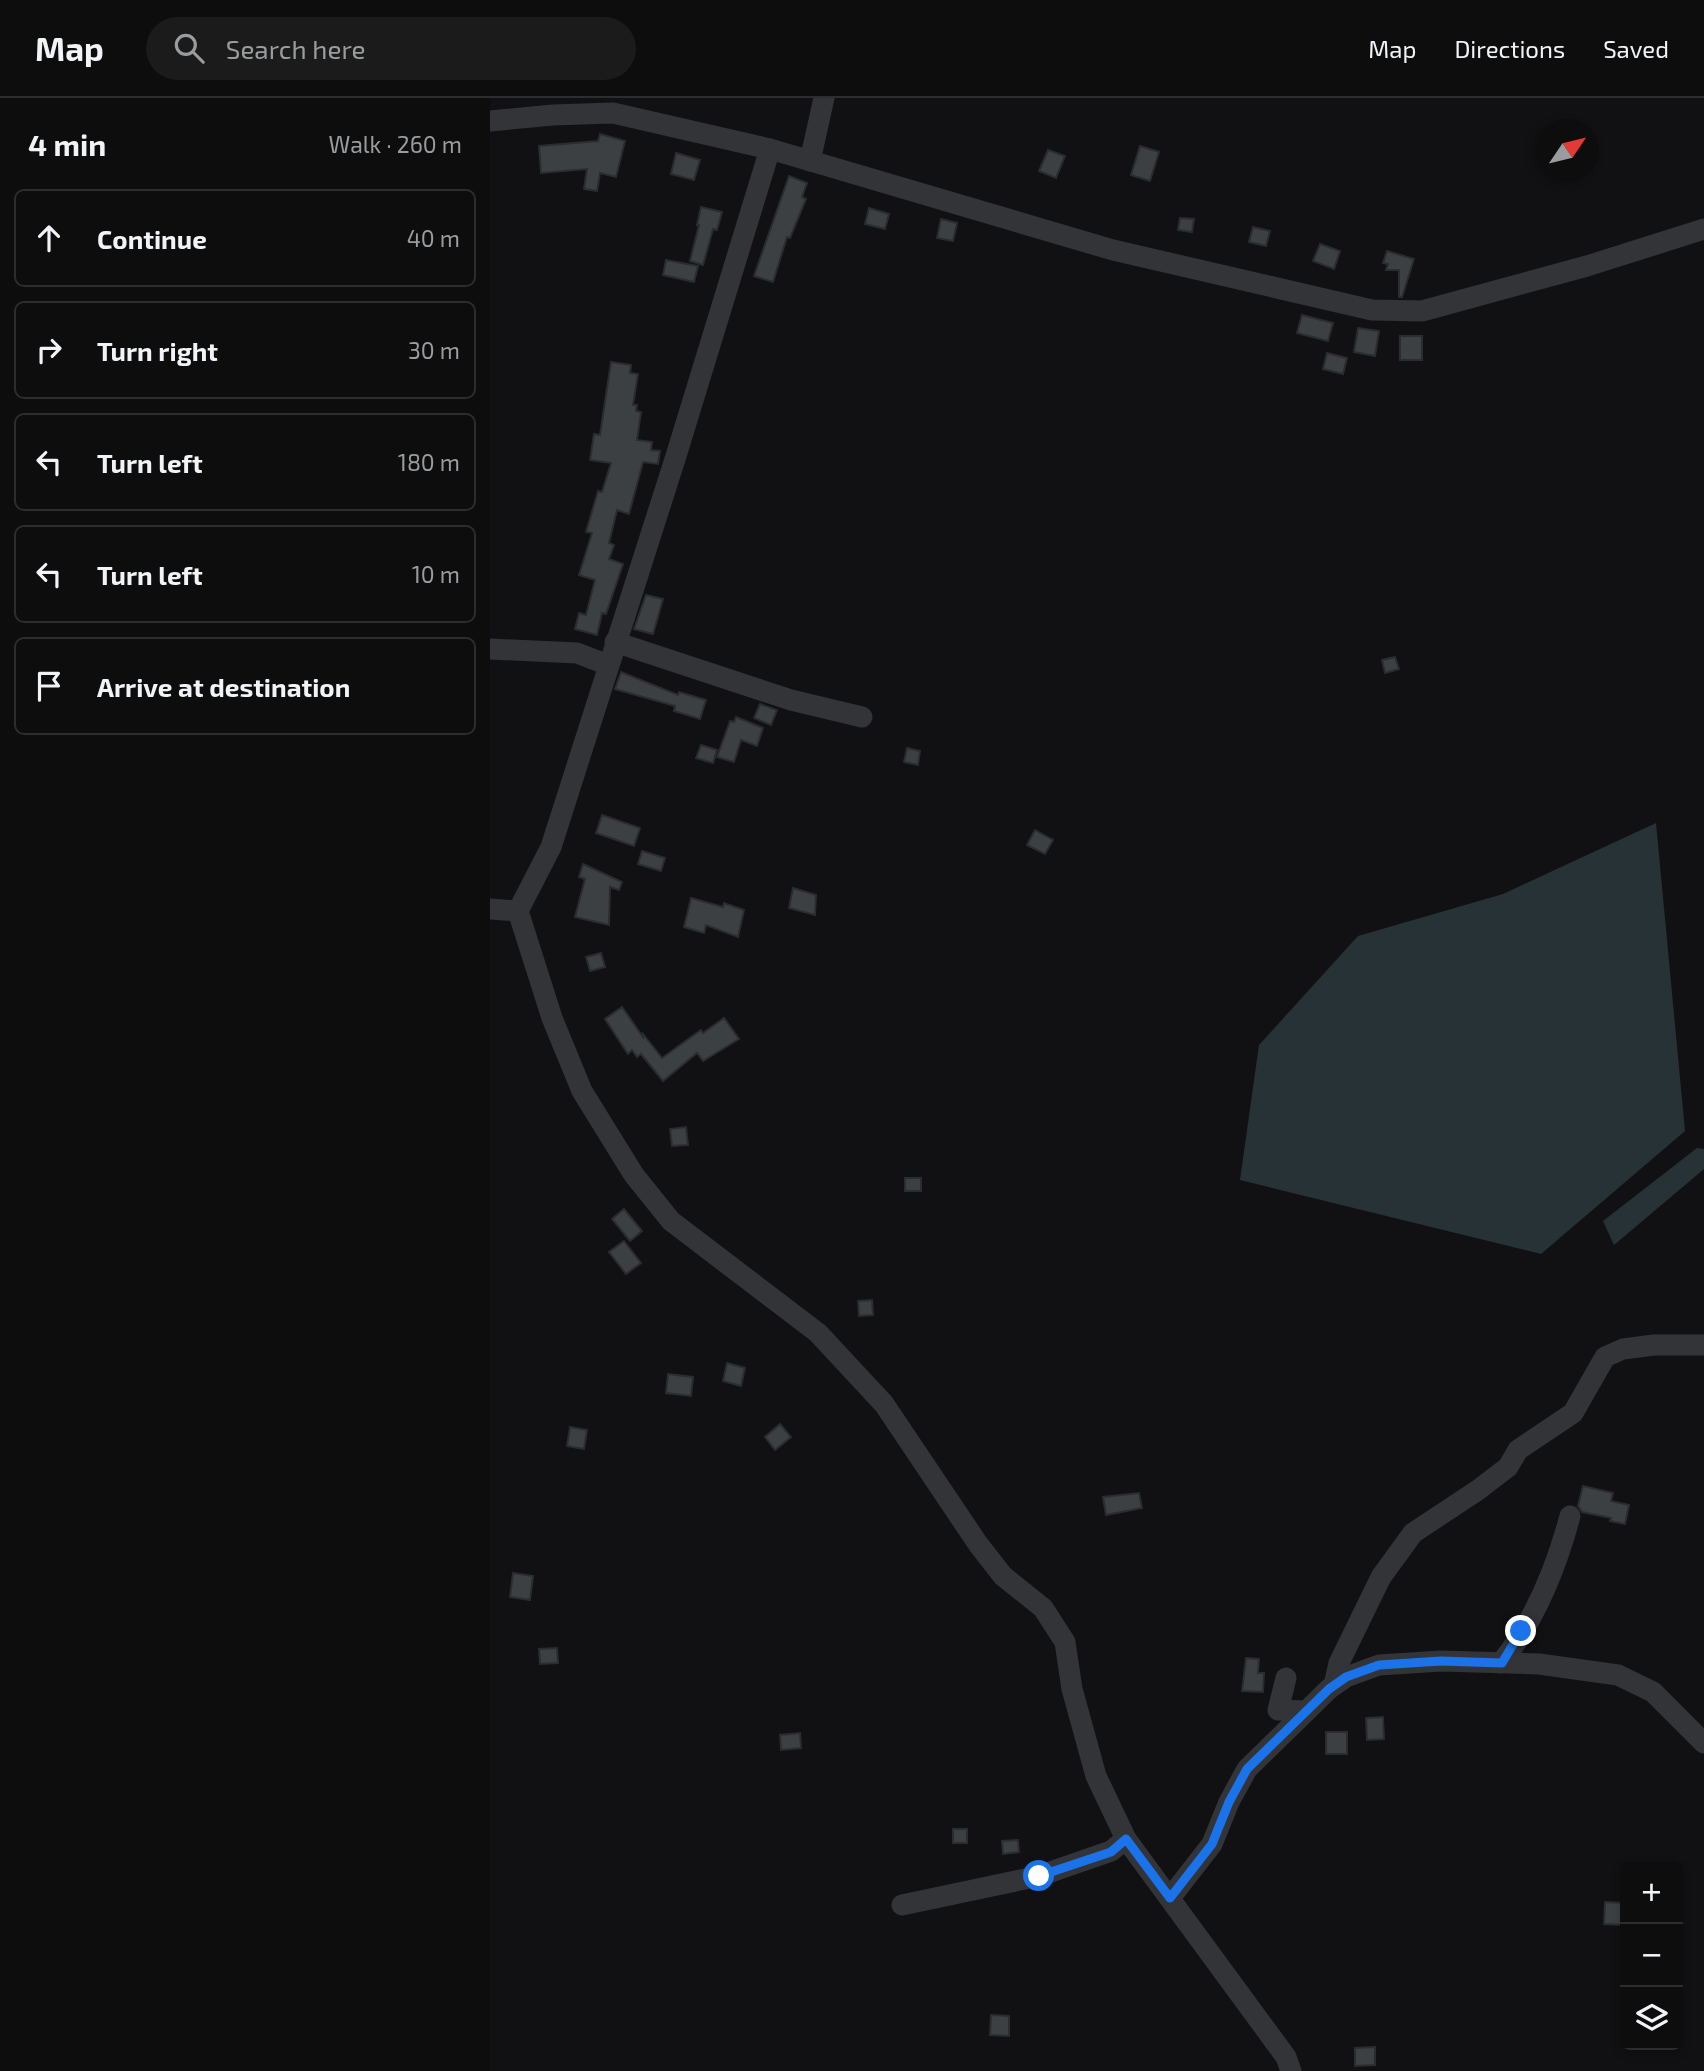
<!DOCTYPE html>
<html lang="en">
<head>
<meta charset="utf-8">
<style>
	:root { --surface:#0d0d0e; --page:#1b1b1c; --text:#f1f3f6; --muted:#9a9c9e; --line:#2d2d2e }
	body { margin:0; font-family:"Exo 2",sans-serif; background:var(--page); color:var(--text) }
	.controls { position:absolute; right:21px; bottom:21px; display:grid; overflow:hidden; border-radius:10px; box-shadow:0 4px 10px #0003 }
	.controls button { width:63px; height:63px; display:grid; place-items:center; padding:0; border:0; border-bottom:2px solid var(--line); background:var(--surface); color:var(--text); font:35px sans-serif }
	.compass { position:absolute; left:1046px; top:21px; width:63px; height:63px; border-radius:50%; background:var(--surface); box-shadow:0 4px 10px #0003; rotate:55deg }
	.stop { position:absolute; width:21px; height:21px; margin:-16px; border:5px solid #1a73e8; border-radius:50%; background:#fff }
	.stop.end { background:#1a73e8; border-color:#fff; box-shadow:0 2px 7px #0008 }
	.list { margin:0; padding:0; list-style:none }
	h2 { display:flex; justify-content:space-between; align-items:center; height:91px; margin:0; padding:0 28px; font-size:30px }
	h2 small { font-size:23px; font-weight:400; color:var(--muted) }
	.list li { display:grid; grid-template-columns:46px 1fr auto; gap:21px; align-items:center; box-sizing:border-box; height:98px; margin:0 14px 14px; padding:0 14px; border:2px solid var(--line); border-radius:10px }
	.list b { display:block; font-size:26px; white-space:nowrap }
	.list em { font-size:23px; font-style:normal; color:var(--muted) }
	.icon { flex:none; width:38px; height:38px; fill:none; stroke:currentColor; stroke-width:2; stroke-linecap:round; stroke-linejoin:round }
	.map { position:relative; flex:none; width:1214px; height:1973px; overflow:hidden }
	header { display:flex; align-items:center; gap:42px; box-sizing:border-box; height:98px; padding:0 35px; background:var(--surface); border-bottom:2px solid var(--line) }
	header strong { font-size:33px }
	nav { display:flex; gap:38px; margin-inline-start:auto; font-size:24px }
	.search { width:490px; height:63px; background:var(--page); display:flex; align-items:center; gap:18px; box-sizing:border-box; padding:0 24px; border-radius:38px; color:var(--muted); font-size:26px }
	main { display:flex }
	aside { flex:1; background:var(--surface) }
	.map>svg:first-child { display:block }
</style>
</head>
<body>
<header>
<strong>Map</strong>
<div class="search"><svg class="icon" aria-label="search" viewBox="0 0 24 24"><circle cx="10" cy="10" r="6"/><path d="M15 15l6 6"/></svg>Search here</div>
<nav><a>Map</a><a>Directions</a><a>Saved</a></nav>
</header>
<main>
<aside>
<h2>4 min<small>Walk · 260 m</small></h2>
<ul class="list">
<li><svg class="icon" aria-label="ahead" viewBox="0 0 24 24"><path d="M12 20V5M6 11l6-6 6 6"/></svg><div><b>Continue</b></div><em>40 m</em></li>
<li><svg class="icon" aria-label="right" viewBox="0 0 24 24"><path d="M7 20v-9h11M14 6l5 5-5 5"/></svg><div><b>Turn right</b></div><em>30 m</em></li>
<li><svg class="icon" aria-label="left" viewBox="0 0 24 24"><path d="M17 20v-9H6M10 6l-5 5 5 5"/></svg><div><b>Turn left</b></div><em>180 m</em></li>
<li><svg class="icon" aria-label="left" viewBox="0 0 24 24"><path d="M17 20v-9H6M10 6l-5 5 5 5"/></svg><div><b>Turn left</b></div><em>10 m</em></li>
<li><svg class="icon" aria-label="arrive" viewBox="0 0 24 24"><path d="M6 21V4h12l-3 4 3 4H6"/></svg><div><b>Arrive at destination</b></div></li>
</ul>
</aside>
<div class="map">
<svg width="1214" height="1973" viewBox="0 0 1214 1973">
	<rect width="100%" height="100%" fill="#111113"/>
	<g fill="#273237">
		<path d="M 1166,725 L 1195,1033 L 1051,1156 L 750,1082 L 769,947 L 868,838 L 1013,796 Z"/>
		<path d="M 1207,1050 L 1214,1051 L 1214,1071 L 1124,1147 L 1113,1123 Z"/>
	</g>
	<g fill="#3d4043" stroke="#2b2c2f" stroke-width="2">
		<path d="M 110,36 L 135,43 L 126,79 L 110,75 L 107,93 L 94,91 L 97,71 L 51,75 L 49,48 L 108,43 Z"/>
		<path d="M 650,48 L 669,54 L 660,83 L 641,77 Z"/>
		<path d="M 558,52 L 575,58 L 566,80 L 549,73 Z"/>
		<path d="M 186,55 L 210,62 L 204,82 L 181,76 Z"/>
		<path d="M 299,78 L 317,85 L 312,99 L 316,101 L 300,140 L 297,139 L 283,184 L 264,178 Z"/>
		<path d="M 211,109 L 232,114 L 227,132 L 223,131 L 213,167 L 200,163 L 209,127 L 207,127 Z"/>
		<path d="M 379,110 L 399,116 L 395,131 L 375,126 Z"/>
		<path d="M 690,120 L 704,121 L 702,134 L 688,132 Z"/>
		<path d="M 451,121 L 467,125 L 463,143 L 447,140 Z"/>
		<path d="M 763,129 L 780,133 L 776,148 L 759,144 Z"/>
		<path d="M 830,146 L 850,153 L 844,171 L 823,163 Z"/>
		<path d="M 897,153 L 924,161 L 912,199 L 909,199 L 909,172 L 896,172 L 898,166 L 893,165 Z"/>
		<path d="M 176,162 L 208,168 L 204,184 L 173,177 Z"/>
		<path d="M 812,217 L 843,225 L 838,243 L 807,235 Z"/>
		<path d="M 868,230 L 889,233 L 885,258 L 864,254 Z"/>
		<rect x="910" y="238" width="22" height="24"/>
		<path d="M 837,255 L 857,260 L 853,276 L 833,271 Z"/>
		<path d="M 121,264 L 141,267 L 140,275 L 148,276 L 143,307 L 147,307 L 146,313 L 151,314 L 147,342 L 162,344 L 161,352 L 170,353 L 168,366 L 153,364 L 139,416 L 127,412 L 119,445 L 124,447 L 119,461 L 133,466 L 116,516 L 112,515 L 107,537 L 85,531 L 89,515 L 96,517 L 105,482 L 89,477 L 102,435 L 96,434 L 108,393 L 112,394 L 121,365 L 100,362 L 104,336 L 110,337 Z"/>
		<path d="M 156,497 L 173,501 L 163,536 L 144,531 Z"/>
		<path d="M 905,559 L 909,571 L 895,575 L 892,562 Z"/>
		<path d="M 131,574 L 188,597 L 189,594 L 216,602 L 210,621 L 184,613 L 185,608 L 125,591 Z"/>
		<path d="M 270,606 L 287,612 L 281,627 L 264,620 Z"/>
		<path d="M 246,619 L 273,630 L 267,648 L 251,642 L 244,664 L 227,659 L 240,623 L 244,624 Z"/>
		<path d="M 211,647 L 227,652 L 223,665 L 206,660 Z"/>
		<path d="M 417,650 L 430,653 L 428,667 L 414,664 Z"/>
		<path d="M 112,717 L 150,730 L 144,748 L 106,735 Z"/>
		<path d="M 545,732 L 563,742 L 555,756 L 537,747 Z"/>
		<path d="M 152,753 L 175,760 L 171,773 L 148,766 Z"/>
		<path d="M 93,766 L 132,784 L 129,792 L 120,789 L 119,827 L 85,819 L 95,781 L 89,779 Z"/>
		<path d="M 303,790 L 326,797 L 325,817 L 299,810 Z"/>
		<path d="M 201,800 L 233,809 L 234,805 L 254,812 L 248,839 L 216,827 L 214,835 L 194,829 Z"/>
		<path d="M 111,855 L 115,869 L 100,873 L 96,859 Z"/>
		<path d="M 132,909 L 153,939 L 153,936 L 172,960 L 211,932 L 213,935 L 234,920 L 249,941 L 213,963 L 207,955 L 173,983 L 151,956 L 147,959 L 142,952 L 138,956 L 115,921 Z"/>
		<path d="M 196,1029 L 198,1047 L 182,1048 L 180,1031 Z"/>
		<rect x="415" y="1080" width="16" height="13"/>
		<path d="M 134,1111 L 152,1133 L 140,1143 L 122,1121 Z"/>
		<path d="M 134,1143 L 151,1165 L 136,1176 L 119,1154 Z"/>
		<path d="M 382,1202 L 383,1217 L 369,1218 L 368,1203 Z"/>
		<path d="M 237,1265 L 255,1270 L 251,1288 L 233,1283 Z"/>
		<path d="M 178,1276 L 203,1279 L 201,1298 L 176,1295 Z"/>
		<path d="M 290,1326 L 301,1339 L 285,1352 L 275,1339 Z"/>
		<path d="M 80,1329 L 97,1332 L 94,1351 L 77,1348 Z"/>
		<path d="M 1093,1388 L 1123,1395 L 1121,1403 L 1139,1407 L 1135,1426 L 1120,1423 L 1121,1420 L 1092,1414 L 1088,1408 Z"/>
		<path d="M 649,1395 L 652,1410 L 616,1417 L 613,1399 Z"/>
		<path d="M 23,1475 L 43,1478 L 40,1502 L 20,1499 Z"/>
		<path d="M 67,1550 L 68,1565 L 50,1566 L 49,1551 Z"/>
		<path d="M 756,1560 L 769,1561 L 768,1575 L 774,1575 L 773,1594 L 752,1593 Z"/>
		<path d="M 893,1619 L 894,1641 L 877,1642 L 876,1620 Z"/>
		<rect x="836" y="1634" width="21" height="22"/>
		<path d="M 310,1635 L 311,1650 L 291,1652 L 290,1637 Z"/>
		<rect x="463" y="1731" width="14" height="14"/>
		<path d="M 528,1742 L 529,1754 L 513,1756 L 512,1743 Z"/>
		<path d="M 1115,1804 L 1135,1805 L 1135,1827 L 1114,1826 Z"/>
		<path d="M 501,1917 L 519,1918 L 519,1938 L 500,1937 Z"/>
		<path d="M 885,1949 L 885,1967 L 865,1968 L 865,1950 Z"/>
	</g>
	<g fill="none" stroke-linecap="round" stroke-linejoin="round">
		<g stroke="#323438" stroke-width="21">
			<path d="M 0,23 L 63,17 L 123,15 L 280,51 L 623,152 L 882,212 L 932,213 L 1097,168 L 1214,131"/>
			<path d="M 280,51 L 186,358 L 61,749 L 28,813 L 62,920 L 92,993 L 144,1077 L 181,1123 L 328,1235 L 394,1306 L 488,1446 L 513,1478 L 553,1510 L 575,1544 L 582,1591 L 606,1678 L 636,1741 L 796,1959 L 801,1973"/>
			<path d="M 320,63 L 334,0"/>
			<path d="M 125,544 L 301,602 L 372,619"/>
			<path d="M 0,551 L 87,555 L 118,567"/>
			<path d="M 0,811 L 28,813"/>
			<path d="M 1011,1565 C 1045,1522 1066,1471 1080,1418"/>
			<path d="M 796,1580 L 788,1612 L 816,1613"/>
			<path d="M 844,1587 L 849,1565 L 891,1479 L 923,1435 L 988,1392 L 1018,1369 L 1028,1352 L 1083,1315 L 1115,1259 L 1133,1251 L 1164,1247 L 1214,1247"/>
			<path d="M 680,1800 L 722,1746 L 739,1704 L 757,1671 L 839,1591 L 856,1579 L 889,1567 L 951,1563 L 1049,1566 L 1128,1577 L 1163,1594 L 1214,1645"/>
			<path d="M 412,1807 L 549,1778 L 621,1753 L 636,1741"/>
		</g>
	</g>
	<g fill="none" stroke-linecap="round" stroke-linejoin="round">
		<path stroke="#1a73e8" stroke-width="9" d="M 549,1778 L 621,1754 L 636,1741 L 680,1800 L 722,1746 L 739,1704 L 757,1671 L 839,1591 L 856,1579 L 889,1567 L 951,1563 L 1012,1565 L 1031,1533"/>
	</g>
</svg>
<div class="controls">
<button>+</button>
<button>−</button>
<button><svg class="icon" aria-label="layers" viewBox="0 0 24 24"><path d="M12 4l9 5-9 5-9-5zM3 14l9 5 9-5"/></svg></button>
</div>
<svg class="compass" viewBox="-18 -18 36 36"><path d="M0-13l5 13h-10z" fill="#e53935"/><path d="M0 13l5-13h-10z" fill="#9a9c9e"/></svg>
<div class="stop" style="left:549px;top:1778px"></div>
<div class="stop end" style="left:1031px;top:1533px"></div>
</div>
</main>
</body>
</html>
